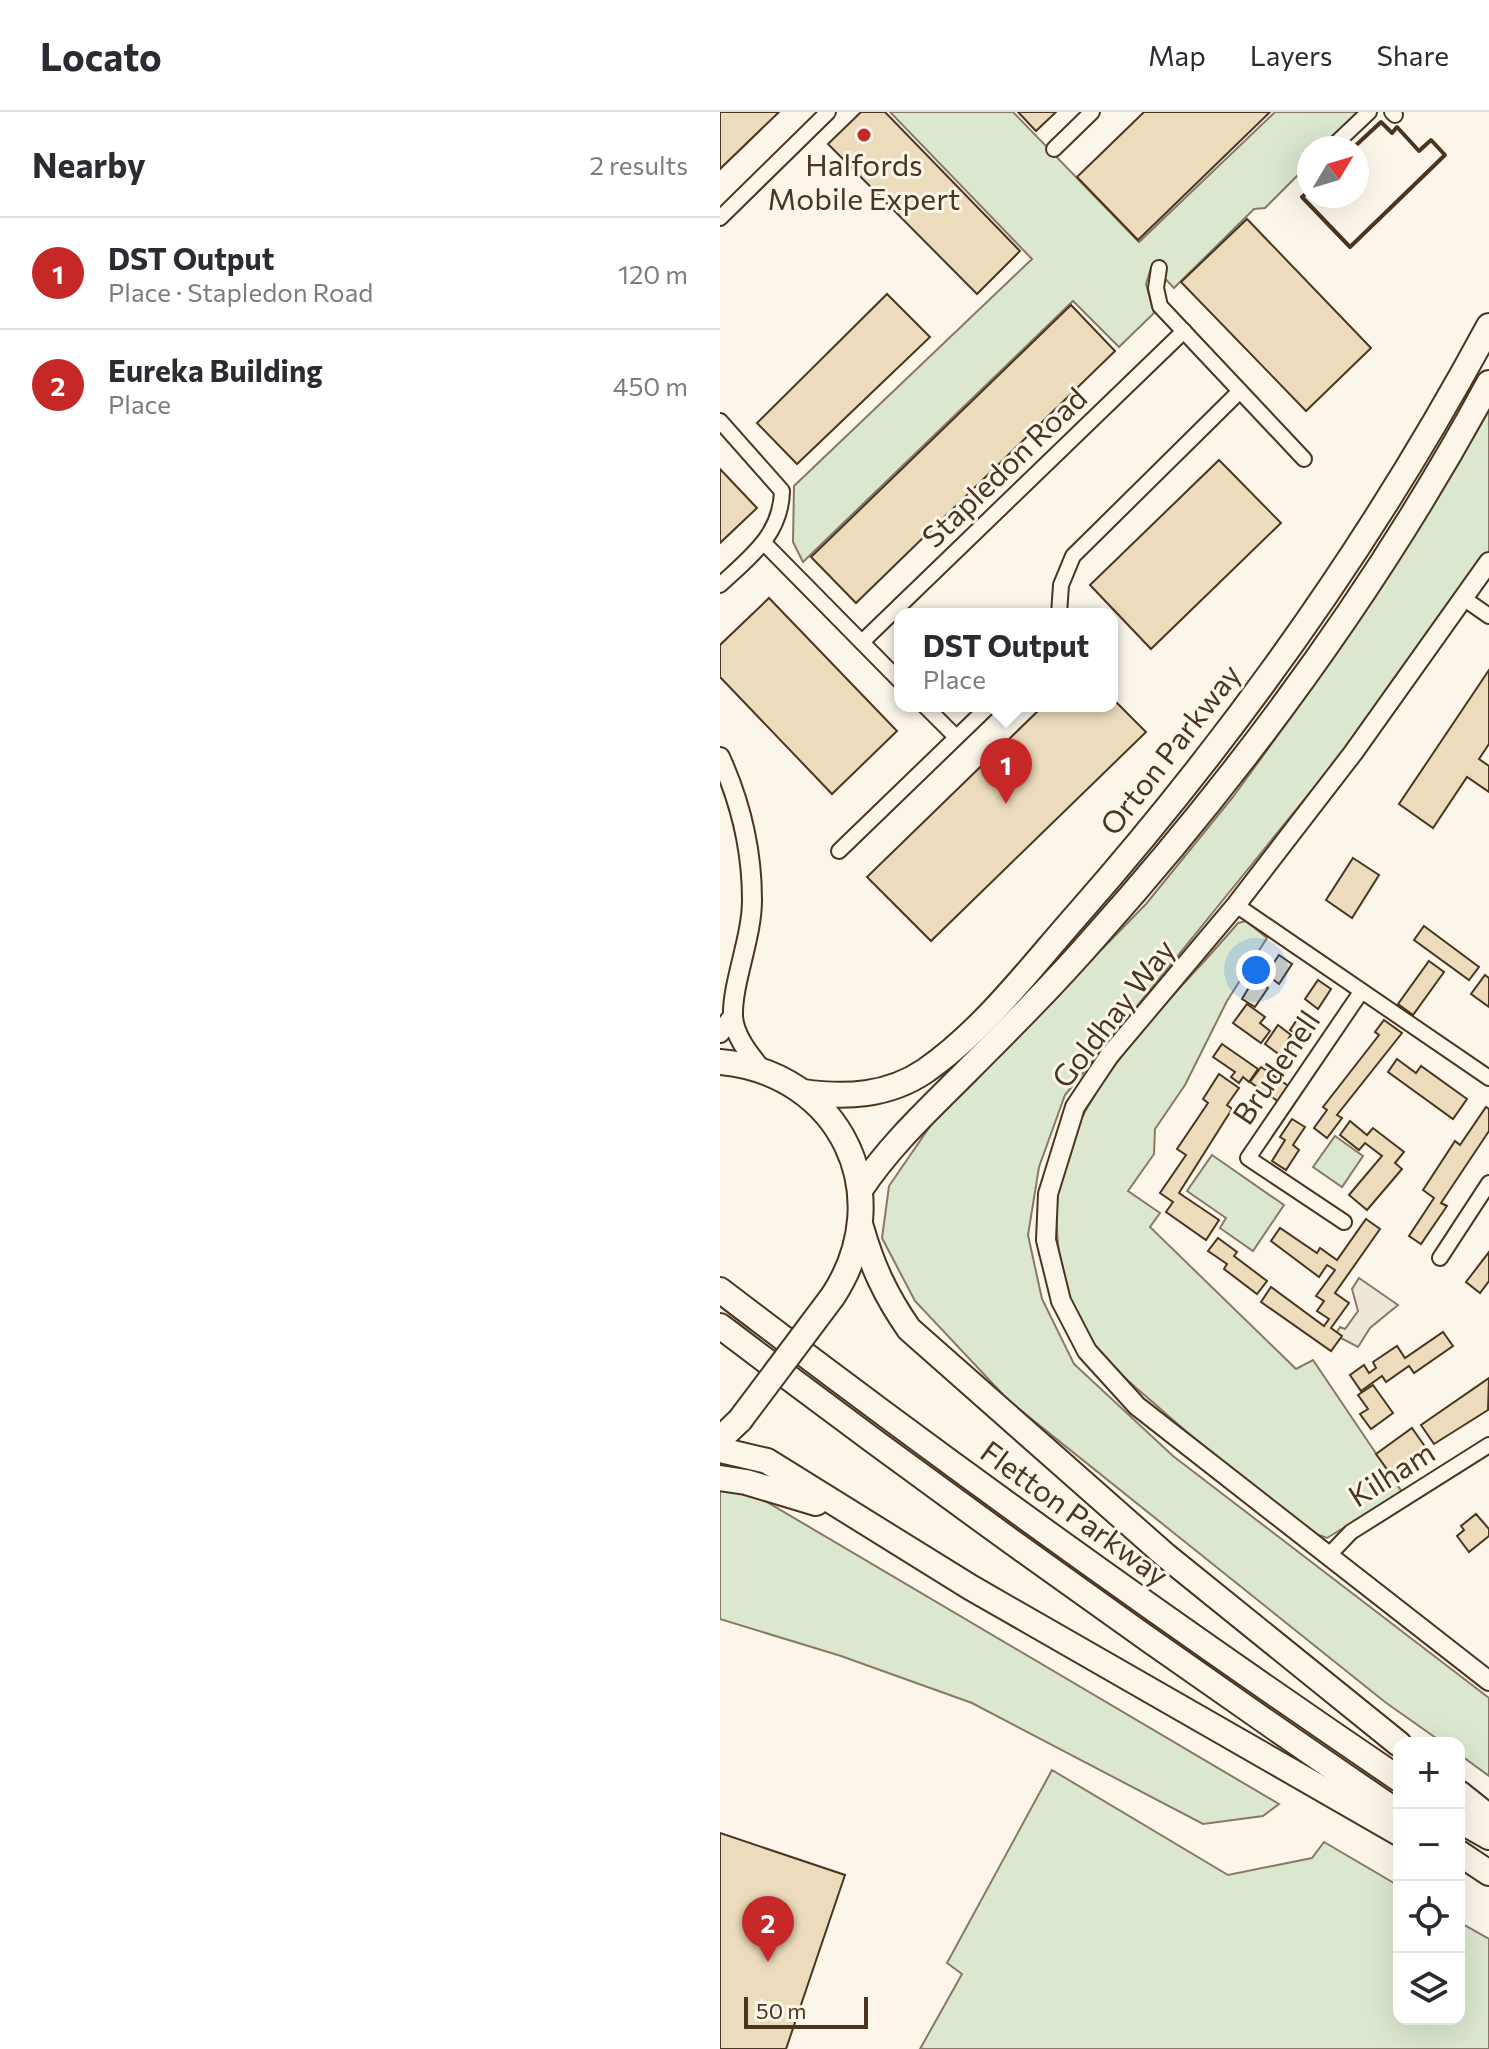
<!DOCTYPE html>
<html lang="en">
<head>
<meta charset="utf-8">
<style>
	:root { --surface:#fff; --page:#f7f7f7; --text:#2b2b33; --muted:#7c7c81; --line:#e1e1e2; --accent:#c62828 }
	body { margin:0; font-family:Commissioner,sans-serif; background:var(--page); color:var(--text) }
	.controls { position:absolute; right:24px; bottom:24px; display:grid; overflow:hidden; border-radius:16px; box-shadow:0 8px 32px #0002 }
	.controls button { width:72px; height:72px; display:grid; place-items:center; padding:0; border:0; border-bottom:2px solid var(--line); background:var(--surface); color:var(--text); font:40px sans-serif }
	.compass { position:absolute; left:577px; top:24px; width:72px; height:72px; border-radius:50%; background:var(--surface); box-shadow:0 8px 32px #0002; rotate:52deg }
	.scale { position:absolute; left:24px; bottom:20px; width:124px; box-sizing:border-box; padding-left:8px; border:4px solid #4a3520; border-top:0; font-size:22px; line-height:28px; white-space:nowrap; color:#4a3520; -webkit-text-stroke:6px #fbf6e9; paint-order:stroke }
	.you { position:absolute; left:536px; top:858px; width:28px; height:28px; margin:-20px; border:6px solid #fff; border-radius:50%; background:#1a73e8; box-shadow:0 0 0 12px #1a73e833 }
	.badge { display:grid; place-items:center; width:52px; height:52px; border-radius:50%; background:var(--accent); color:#fff; font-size:26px; font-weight:700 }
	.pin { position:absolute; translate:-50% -66px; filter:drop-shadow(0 2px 4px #0008) }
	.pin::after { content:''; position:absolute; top:42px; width:28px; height:24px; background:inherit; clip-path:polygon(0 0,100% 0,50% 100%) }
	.popup { position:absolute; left:174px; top:496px; width:224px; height:104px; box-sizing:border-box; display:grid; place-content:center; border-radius:16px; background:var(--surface); filter:drop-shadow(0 2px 6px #0005); font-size:26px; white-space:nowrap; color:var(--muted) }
	.popup b { font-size:30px; color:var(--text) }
	.popup::after { content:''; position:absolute; left:50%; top:100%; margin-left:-16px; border:16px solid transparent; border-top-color:var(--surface) }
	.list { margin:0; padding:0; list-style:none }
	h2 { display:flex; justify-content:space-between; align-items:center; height:104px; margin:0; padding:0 32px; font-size:34px }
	h2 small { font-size:26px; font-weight:400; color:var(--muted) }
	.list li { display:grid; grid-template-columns:52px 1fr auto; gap:24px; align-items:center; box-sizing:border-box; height:112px; padding:0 32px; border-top:2px solid var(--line) }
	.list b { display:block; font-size:30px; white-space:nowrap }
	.list p { margin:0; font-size:26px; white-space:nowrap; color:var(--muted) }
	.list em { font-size:26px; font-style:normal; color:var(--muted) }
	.icon { flex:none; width:44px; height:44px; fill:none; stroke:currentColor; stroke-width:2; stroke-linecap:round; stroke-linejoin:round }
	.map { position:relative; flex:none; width:769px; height:1937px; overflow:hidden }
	header { display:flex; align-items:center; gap:48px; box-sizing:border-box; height:112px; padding:0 40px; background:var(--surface); border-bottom:2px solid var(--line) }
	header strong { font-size:38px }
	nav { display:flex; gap:44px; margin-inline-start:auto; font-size:28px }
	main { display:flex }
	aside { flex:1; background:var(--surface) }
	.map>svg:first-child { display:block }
</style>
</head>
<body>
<header>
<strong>Locato</strong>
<nav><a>Map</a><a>Layers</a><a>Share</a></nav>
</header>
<main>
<aside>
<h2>Nearby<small>2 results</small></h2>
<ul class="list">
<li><span class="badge">1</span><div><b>DST Output</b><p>Place · Stapledon Road</p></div><em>120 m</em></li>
<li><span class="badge">2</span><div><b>Eureka Building</b><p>Place</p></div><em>450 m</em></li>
</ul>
</aside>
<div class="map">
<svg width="769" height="1937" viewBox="0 0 769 1937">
	<rect width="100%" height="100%" fill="#fbf6e9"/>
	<g fill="#dce7d0" stroke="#887966" stroke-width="2">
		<path d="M 170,0 L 293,0 L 419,130 L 555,0 L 640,0 L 604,36 L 589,36 L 589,52 L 545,96 L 534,97 L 454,176 L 432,153 L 426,172 L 434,201 L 399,235 L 353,189 L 83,450 L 73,430 L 74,374 L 312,147 Z"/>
		<path d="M 769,287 L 769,450 L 746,488 L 345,983 L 319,1055 L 308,1123 L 322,1187 L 354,1252 L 453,1344 L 769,1586 L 769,1664 L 739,1642 L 739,1631 L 723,1631 L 665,1590 L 289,1289 L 195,1189 L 162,1126 L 169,1074 L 213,1010 L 426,792 L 513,685 L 579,594 Z"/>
		<path d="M 526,809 L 547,826 L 507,889 L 465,973 L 435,1017 L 434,1042 L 408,1079 L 440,1101 L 430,1115 L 576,1257 L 593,1248 L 682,1380 L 607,1426 L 596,1422 C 541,1380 487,1339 436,1293 C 412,1272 386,1252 369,1224 C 331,1164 326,1079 357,1015 C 396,936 462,877 518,811 Z"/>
		<path d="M 615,1024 L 643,1044 L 622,1075 L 593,1055 Z"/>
		<path d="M 492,1043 L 564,1093 L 533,1139 L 500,1116 L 506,1106 L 467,1079 Z"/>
		<path d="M 8,1367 L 559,1692 L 543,1704 L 483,1712 L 252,1591 L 121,1544 L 0,1507 L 0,1369 Z"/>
		<path d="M 332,1658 L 508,1763 L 592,1746 L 604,1730 L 679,1774 L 679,1907 L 739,1907 L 739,1810 L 769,1827 L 769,1937 L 200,1937 L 242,1862 L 227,1851 Z"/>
	</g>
	<path fill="#ede7d9" stroke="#887966" stroke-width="2" d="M 639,1166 L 678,1193 L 650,1216 L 638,1235 L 615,1223 L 620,1215 L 625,1217 L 638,1199 L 632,1177 Z"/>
	<g fill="#ecdcbc" stroke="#4a3520" stroke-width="2">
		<path d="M 0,0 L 59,0 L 0,57 Z"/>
		<path d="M 141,0 L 165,0 L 300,139 L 257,182 L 108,32 Z"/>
		<path d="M 298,0 L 336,0 L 316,19 Z"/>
		<path d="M 424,0 L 550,0 L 418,128 L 357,65 Z"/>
		<path d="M 527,107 L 651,236 L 586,299 L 461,170 Z"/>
		<path d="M 167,182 L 210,225 L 77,352 L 37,311 Z"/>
		<path d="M 351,193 L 395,239 L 136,491 L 91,445 Z"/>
		<path d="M 499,348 L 561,411 L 431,537 L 370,473 Z"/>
		<path d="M 0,357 L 37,396 L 0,431 Z"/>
		<path d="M 49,486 L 177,619 L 112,682 L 0,565 L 0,533 Z"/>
		<path d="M 769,558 L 769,632 L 759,647 L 769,654 L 769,680 L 747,665 L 713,716 L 679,692 Z"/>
		<path d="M 392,586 L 426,620 L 211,829 L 147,765 L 323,594 L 392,594 Z"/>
		<path d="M 633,746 L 659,763 L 632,806 L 606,788 Z"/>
		<path d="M 704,814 L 759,855 L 749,868 L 694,828 Z"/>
		<path d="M 559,843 L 572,852 L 559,872 L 546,862 Z"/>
		<path d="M 709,849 L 724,860 L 693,903 L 678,892 Z"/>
		<path d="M 765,863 L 769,866 L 769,895 L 751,882 Z"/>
		<path d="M 534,867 L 548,876 L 535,895 L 522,887 Z"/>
		<path d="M 598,868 L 611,877 L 598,897 L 585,887 Z"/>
		<path d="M 527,892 L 545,905 L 540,911 L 550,919 L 541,931 L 513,911 Z"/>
		<path d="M 583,899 L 596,908 L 584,927 L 570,918 Z"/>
		<path d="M 664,908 L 682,921 L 617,1003 L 622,1006 L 607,1026 L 594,1016 L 607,998 L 603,995 L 659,923 L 655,920 Z"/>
		<path d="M 558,913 L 571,923 L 566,930 L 572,934 L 564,946 L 545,932 Z"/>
		<path d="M 502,932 L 538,957 L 529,970 L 523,965 L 519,971 L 511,965 L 515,960 L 493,945 Z"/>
		<path d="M 677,947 L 696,961 L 701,954 L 747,987 L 733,1007 L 668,960 Z"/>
		<path d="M 541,955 L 570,975 L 559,990 L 530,970 Z"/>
		<path d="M 499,962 L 519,976 L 507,993 L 512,997 L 459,1081 L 499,1108 L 486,1128 L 446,1100 L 453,1090 L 440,1081 L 466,1043 L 457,1037 L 488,991 L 483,987 Z"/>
		<path d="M 766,995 L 769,997 L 769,1019 L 721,1091 L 727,1094 L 701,1132 L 689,1124 L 714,1086 L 703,1078 L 735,1029 L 740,1033 Z"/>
		<path d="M 572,1007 L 585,1015 L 573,1033 L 579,1038 L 566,1058 L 552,1049 L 565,1028 L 560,1025 Z"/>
		<path d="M 630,1009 L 647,1023 L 653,1016 L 684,1040 L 675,1051 L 682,1057 L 647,1098 L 629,1083 L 662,1044 L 645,1031 L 639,1038 L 620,1023 Z"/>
		<path d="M 646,1107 L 660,1117 L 615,1181 L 629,1191 L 611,1216 L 622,1224 L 611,1239 L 541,1190 L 551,1175 L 604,1214 L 609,1207 L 597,1199 L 604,1189 L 596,1184 L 615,1158 L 607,1153 L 599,1165 L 551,1129 L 560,1116 L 597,1141 L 600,1136 L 617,1148 Z"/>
		<path d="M 498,1126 L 517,1140 L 514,1144 L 547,1169 L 537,1182 L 504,1157 L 507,1152 L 488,1139 Z"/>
		<path d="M 769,1140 L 769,1169 L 760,1181 L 746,1170 Z"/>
		<path d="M 723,1220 L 733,1234 L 694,1261 L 689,1254 L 666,1270 L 662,1264 L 641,1279 L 630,1263 L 644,1253 L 649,1261 L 656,1256 L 653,1250 L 677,1234 L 685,1246 Z"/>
		<path d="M 769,1266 L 768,1298 L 714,1332 L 701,1313 Z"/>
		<path d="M 653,1273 L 673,1301 L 651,1317 L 640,1302 L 648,1297 L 638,1283 Z"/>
		<path d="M 692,1316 L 706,1336 L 677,1356 L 680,1359 L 672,1364 L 656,1342 Z"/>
		<path d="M 756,1402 L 769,1417 L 769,1424 L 749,1440 L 737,1424 L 744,1418 L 741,1414 Z"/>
		<path d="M 0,1721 L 125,1763 L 66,1937 L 0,1937 Z"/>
	</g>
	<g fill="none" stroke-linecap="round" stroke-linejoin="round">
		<defs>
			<g id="minor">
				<path d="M 672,0 L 675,3"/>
				<path d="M 611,36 L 649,0"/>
				<path d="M 334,37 L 372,0"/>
				<path d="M 0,106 L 108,0"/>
				<path d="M 439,156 L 436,176 L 440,194 L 584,347"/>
				<path d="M 0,309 L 62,379 C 61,423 30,445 0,473"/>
				<path d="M 44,431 L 180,569"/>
				<path d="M 746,488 L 769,504"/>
				<path d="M 339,502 L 341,473 L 353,444 L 520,279"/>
				<path d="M 142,530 L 464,219"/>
				<path d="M 205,594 L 236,625"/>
				<path d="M 119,739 L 269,594"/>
				<path d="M 516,793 L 769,966"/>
				<path d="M 624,1110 L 528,1046 L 641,880"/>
				<path d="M 720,1146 L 769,1071"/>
				<path d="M 609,1443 L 631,1420 L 769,1333"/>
			</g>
			<g id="tertiary">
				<path d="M 769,450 L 633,641 L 516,793 L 389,944 L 355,995 L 328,1082 L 326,1128 L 341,1189 L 367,1239 L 417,1294 L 769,1569"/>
				<path d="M 0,645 C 21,691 32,738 32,788 C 32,826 12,871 13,904 C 14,924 30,943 42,958"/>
				<path d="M 0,921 L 13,904"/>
			</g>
			<g id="primary">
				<path d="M 0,950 C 121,961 179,1083 113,1184"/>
				<path d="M 83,980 C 126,986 168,984 205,959 C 263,919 311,855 357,803 C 516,622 655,426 769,214"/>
				<path d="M 140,1078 C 170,1033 207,999 245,961 C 289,917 333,873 374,826 C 525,657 661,471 769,271"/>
				<path d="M 0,1327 L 20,1308"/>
			</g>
			<g id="trunk">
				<path d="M 141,1115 C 152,1154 166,1184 189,1217 L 445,1443 L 679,1632"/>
				<path d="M 0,1178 C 222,1348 448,1510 679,1667"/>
				<path d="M 0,1214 C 222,1382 448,1544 679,1701"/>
				<path d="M 0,1338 L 47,1349 L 250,1475 L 679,1721"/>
				<path d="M 0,1366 L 26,1370 L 96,1391"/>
				<path d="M 739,1681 L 769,1705"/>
				<path d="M 739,1708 L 769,1725"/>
				<path d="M 739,1741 L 769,1761"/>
			</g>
		</defs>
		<use href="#minor" stroke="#4a3520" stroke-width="18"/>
		<use href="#tertiary" stroke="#4a3520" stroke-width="22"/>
		<use href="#primary" stroke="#4a3520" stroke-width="28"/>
		<use href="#trunk" stroke="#4a3520" stroke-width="28"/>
		<use href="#minor" stroke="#fbf6e9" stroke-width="14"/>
		<use href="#tertiary" stroke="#fbf6e9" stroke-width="18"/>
		<use href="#primary" stroke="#fbf6e9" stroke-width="24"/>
		<use href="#trunk" stroke="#fbf6e9" stroke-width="24"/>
		<defs>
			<path id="primary-bridge" d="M 20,1308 L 113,1184"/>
		</defs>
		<use href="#primary-bridge" stroke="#4a3520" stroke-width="28" stroke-linecap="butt"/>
		<use href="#primary-bridge" stroke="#fbf6e9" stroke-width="24"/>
		<path stroke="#4a3520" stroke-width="4" d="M 589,79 L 582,85 L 630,135 L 725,43 L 711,28 L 699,39 L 677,15 L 672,21 L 661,10 L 633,36"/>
	</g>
	<circle fill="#c62828" stroke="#fbf6e9" stroke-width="3" cx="144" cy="23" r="8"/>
	<g text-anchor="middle" stroke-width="6" stroke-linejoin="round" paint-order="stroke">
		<g font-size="30" fill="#4a3520" stroke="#fbf6e9">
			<text x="144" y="64">Halfords<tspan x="144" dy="34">Mobile Expert</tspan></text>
		</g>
		<g font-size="30" fill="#4a3520" stroke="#fbf6e9">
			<text transform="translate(285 356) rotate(-44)" y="10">Stapledon Road</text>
			<text transform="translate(451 638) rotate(-52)" y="10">Orton Parkway</text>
			<text transform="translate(394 902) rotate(-52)" y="10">Goldhay Way</text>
			<text transform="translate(557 956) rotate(-56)" y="10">Brudenell</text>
			<text transform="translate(672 1363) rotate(-32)" y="10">Kilham</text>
			<text transform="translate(354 1402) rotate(36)" y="10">Fletton Parkway</text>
		</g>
	</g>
</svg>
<div class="controls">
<button>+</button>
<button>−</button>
<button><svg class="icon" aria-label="locate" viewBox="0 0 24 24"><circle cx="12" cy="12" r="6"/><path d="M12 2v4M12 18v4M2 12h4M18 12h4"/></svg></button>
<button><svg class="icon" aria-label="layers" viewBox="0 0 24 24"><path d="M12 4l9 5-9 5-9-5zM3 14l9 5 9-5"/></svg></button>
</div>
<svg class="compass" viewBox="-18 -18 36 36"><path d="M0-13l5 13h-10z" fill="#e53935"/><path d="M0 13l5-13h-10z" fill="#7c7c81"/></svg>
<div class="scale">50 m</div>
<div class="you"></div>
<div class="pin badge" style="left:286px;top:692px">1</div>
<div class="popup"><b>DST Output</b>Place</div>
<div class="pin badge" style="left:48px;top:1850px">2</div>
</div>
</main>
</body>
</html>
